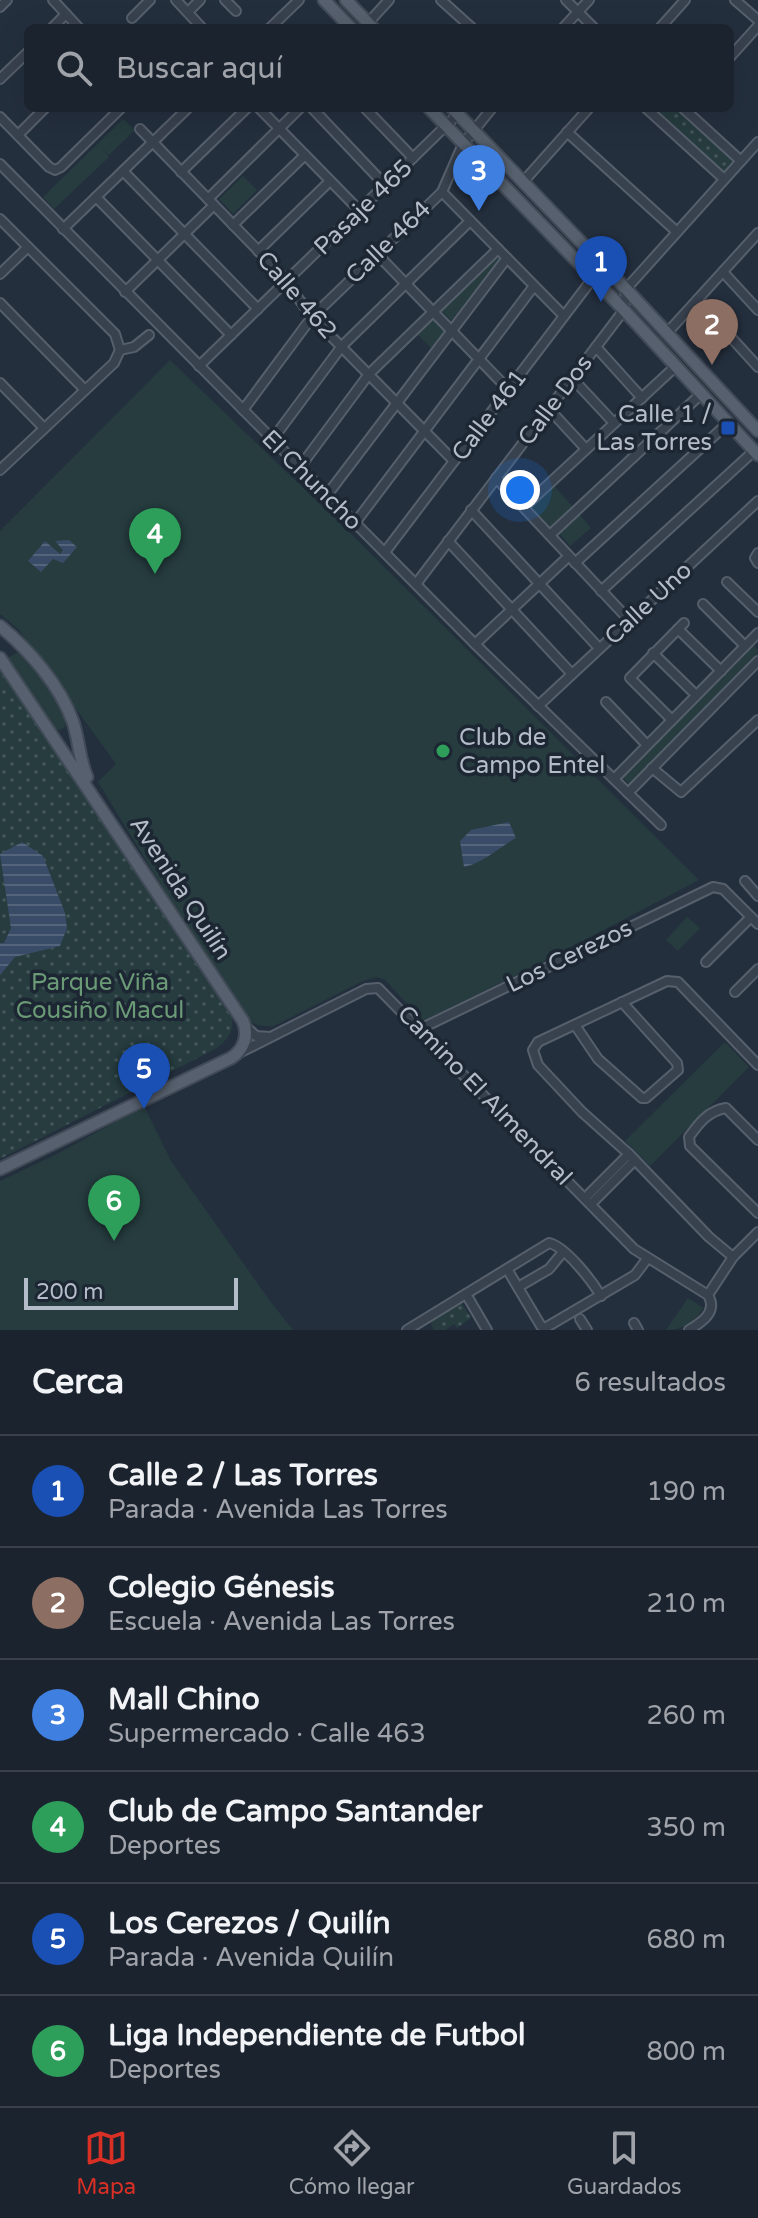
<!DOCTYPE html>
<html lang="es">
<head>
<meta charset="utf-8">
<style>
	:root { --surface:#1b232e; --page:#282f3a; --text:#f1f3f6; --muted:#a0a4aa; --line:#39404a; --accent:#d93025 }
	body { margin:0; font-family:"Varela Round",sans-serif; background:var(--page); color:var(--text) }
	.scale { position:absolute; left:24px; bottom:20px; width:214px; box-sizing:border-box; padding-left:8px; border:4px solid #b4bcc9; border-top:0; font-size:22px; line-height:28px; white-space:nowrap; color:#b4bcc9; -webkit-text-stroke:6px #1d2633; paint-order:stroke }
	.you { position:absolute; left:520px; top:490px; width:28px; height:28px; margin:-20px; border:6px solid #fff; border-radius:50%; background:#1a73e8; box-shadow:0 0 0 12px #1a73e833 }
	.badge { display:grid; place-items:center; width:52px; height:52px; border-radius:50%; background:var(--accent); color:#fff; font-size:26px; font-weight:700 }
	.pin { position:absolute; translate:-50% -66px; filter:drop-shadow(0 2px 4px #0008) }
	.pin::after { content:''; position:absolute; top:42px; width:28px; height:24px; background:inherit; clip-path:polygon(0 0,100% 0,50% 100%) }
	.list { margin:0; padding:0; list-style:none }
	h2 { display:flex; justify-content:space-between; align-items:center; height:104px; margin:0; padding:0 32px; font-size:34px }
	h2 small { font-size:26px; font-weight:400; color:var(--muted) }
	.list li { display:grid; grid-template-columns:52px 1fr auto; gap:24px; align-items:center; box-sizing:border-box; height:112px; padding:0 32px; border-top:2px solid var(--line) }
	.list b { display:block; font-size:30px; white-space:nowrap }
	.list p { margin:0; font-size:26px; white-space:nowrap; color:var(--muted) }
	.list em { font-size:26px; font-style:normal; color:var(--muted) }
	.icon { flex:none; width:44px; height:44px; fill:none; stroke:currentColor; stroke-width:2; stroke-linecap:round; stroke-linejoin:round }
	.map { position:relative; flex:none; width:758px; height:1330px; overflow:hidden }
	.search { position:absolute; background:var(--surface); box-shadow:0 8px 32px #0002; left:24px; right:24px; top:24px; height:88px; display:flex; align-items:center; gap:20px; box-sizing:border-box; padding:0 28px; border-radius:12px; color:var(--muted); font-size:30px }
	.sheet { height:776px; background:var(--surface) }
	nav { display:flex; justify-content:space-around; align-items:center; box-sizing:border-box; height:112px; border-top:2px solid var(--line); background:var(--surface); font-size:22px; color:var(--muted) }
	nav a { display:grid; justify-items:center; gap:4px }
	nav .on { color:var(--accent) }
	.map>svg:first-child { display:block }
</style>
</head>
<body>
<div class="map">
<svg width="758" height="1330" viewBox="0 0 758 1330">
	<defs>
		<pattern id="park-dots" width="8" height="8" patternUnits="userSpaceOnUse" patternTransform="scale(2)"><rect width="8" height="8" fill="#263c3f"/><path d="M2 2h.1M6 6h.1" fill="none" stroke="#435659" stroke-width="1.8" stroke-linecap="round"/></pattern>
		<pattern id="water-rules" width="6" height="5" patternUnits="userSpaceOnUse" patternTransform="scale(2)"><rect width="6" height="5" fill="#394c67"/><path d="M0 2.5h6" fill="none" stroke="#53647b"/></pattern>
	</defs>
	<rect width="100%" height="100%" fill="#242f3e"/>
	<g fill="#263c3f">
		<path d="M 123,119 L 135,130 L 109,155 L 102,148 L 109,157 L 54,209 L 43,197 Z"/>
		<path d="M 243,176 L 257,190 L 233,214 L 219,199 Z"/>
		<path d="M 496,254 L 500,258 L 451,321 L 440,309 Z"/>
		<path d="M 433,315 L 446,329 L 431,348 L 416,333 Z"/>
		<path d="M 170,360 L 350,533 L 699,880 L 535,966 L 423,1021 L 385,980 L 377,977 L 363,981 L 274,1026 C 259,1027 251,1024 240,1014 L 98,782 L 116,764 L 18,629 L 0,614 L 0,531 Z"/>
		<path d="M 554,486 L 573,507 L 550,527 L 531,507 Z"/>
		<path d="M 580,515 L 591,528 L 570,546 L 559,533 Z"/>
		<path d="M 753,645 L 758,650 L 758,658 L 630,785 L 621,776 Z"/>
		<path d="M 19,652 C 39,666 57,698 67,721 L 64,728 L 59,730 L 52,727 L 9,665 L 9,657 Z"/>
		<path d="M 687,917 L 700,928 L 678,951 L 666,940 Z"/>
		<path d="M 725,1042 L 749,1067 L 650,1166 L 625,1141 Z"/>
		<path d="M 144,1106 L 171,1161 L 270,1301 L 293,1330 L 0,1330 L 0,1181 L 59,1153 Z"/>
		<path d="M 688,1298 L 704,1308 C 693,1322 684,1330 666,1330 Z"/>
	</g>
	<g fill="url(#park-dots)">
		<path d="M 650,108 L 677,108 L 735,161 L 724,174 Z"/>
		<path d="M 0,665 L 165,912 L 232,1018 C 234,1032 228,1039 217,1048 L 0,1159 Z"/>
		<path d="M 462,1303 L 471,1318 L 457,1328 L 454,1324 L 445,1330 L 434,1330 L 431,1324 L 433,1319 Z"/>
	</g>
	<g fill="url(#water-rules)">
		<path d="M 69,540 L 77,547 L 63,563 L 53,559 L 41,572 L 28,561 L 45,541 L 60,554 L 63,550 L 55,541 Z"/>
		<path d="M 509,822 L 516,838 C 498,848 484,863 464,867 L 460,841 L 471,830 Z"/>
		<path d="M 22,842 L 43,856 L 65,913 L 67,928 L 60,946 L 15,957 L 0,975 L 0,943 L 4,943 L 11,928 L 0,854 Z"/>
	</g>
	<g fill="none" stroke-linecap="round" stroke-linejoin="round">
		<defs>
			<g id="minor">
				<path d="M 53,0 L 79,28"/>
				<path d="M 176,0 L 202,28"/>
				<path d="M 225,0 L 236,11"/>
				<path d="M 441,0 L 472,28"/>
				<path d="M 566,0 L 594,28"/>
				<path d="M 735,0 L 758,20"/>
				<path d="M 0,7 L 7,0"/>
				<path d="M 188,12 L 200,0"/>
				<path d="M 132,18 L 150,0"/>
				<path d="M 368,23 L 389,0"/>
				<path d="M 52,28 L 66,14"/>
				<path d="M 270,28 L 299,0"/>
				<path d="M 563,28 L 589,0"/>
				<path d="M 660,28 L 685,0"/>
				<path d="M 730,57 L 758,26"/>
				<path d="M 0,79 L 28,52"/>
				<path d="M 259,108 L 359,210"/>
				<path d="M 312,108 L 385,185"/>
				<path d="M 365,108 L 413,158"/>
				<path d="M 646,108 L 724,179"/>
				<path d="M 683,108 L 741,161"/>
				<path d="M 0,117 L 49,167 L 55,170 L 61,167 L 121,108"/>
				<path d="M 140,129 L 279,272 L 312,317 L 454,461"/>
				<path d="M 567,132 L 677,232"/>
				<path d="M 18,135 L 45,108"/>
				<path d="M 0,164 L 475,644 L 661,825"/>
				<path d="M 123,171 L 258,309"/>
				<path d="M 181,172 L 247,108"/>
				<path d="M 523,182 L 589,108"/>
				<path d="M 442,192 L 564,316"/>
				<path d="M 96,197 L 231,335"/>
				<path d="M 208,199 L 300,108"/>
				<path d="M 0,219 L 115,334 L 120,350"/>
				<path d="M 233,225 L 305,155"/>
				<path d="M 63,229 L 188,108"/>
				<path d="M 258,251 L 330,181"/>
				<path d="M 377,254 L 508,389"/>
				<path d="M 723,272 L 758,310"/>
				<path d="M 0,274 L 28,247"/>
				<path d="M 125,292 L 214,205"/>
				<path d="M 697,300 L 758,367"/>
				<path d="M 0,303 L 85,390"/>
				<path d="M 667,333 L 758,233"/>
				<path d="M 596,347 L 642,398"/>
				<path d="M 120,350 L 134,347 L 149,335"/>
				<path d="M 199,366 L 458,114"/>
				<path d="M 572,378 L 614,423"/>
				<path d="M 0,383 L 44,428"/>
				<path d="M 549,409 L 586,449"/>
				<path d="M 243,410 L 312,317 L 442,192 L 463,144 L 492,108"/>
				<path d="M 272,440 L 342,346 L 470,221"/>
				<path d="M 300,467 L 369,374 L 498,249"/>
				<path d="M 0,470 L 114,363 L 120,350"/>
				<path d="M 496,478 L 629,620"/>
				<path d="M 327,495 L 507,258"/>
				<path d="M 524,507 L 676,366"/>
				<path d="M 471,510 L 599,648"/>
				<path d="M 355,523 L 534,286"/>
				<path d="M 550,535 L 701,394"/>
				<path d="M 448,541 L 572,674"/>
				<path d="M 385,552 L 593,278"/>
				<path d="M 758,553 L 755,558 L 758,563"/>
				<path d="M 575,563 L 728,423"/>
				<path d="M 727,582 L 758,612"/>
				<path d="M 416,584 L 624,310 L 626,289 L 758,142"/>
				<path d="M 601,591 L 754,451"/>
				<path d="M 703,604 L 745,646"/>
				<path d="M 678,629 L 721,671"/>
				<path d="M 475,644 L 569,556"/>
				<path d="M 653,653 L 696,695"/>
				<path d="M 606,702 L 647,745"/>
				<path d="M 538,706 L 758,501"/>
				<path d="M 672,720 L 630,678 L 684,623"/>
				<path d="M 652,768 L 681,792 L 758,720"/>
				<path d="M 614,779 L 758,633"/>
				<path d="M 628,793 L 758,661"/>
				<path d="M 745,881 L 758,896"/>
				<path d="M 706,962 L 751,917"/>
				<path d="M 735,992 L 758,969"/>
				<path d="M 575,1025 L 598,1059 L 642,1098 L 646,1098 L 678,1070 L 677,1063 L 622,1002"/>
				<path d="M 245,1026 L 256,1036 L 270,1037"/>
				<path d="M 420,1029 L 713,887 L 723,889 L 758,924"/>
				<path d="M 239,1053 L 366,989 L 378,988 L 634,1249 L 708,1295 C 718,1312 702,1322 689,1330"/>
				<path d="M 758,1140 L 726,1108 C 708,1111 699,1123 689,1137 L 690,1146 L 758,1213"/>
				<path d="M 585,1198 L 629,1154"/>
				<path d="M 591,1204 L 635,1160"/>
				<path d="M 733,1257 L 709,1237 L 629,1154 L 582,1112 L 538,1065 L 533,1050 L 538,1042 L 667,981 L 678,982 L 758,1065"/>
				<path d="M 507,1269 L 541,1326 L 545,1328"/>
				<path d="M 518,1287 L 549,1269 L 563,1252"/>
				<path d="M 466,1294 L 487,1330"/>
				<path d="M 708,1295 L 733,1257 L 758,1232"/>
				<path d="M 580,1319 L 587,1330"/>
				<path d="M 634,1323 L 638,1330"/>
				<path d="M 545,1328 L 635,1275 L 647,1259"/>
				<path d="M 407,1330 L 549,1243 C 566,1247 592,1281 601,1296"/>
			</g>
			<g id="major">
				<path d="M 324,0 L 351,28"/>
				<path d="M 346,0 L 373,28"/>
				<path d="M 429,108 L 624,310 L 758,455"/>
				<path d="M 452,108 L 626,289 L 758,431"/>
				<path d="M 0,626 C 29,650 60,685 73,722 C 79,740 79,759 87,777"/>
				<path d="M 0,658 L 243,1021 C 249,1035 244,1050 231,1058 L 0,1169"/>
			</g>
		</defs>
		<use href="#minor" stroke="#565f6c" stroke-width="12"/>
		<use href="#major" stroke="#414a57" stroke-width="15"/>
		<use href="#minor" stroke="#38414e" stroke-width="8"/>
		<use href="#major" stroke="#56606e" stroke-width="11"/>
	</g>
	<rect fill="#1a4fb4" stroke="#1d2633" stroke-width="3" x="720" y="420" width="16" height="16" rx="4"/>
	<circle fill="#2e9e5b" stroke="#1d2633" stroke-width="3" cx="443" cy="751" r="8"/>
	<g text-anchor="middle" stroke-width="7" stroke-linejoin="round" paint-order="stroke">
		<g font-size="24" fill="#b4bcc9" stroke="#1d2633">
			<text transform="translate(363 207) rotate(-44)" y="8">Pasaje 465</text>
			<text transform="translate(388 242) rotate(-44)" y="8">Calle 464</text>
			<text transform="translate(297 295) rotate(49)" y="8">Calle 462</text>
			<text transform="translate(555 400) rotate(-53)" y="8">Calle Dos</text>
			<text transform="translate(489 415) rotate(-53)" y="8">Calle 461</text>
			<text transform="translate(312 480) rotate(45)" y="8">El Chuncho</text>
			<text transform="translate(648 603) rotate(-43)" y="8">Calle Uno</text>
			<text transform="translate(181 888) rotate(57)" y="8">Avenida Quilín</text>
			<text transform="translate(569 956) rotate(-26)" y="8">Los Cerezos</text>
			<text transform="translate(485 1095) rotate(46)" y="8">Camino El Almendral</text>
		</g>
		<g font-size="24" fill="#b4bcc9" stroke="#1d2633" text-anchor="end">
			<text x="712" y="422">Calle 1 /<tspan x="712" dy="28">Las Torres</tspan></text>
			<text x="459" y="745" text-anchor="start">Club de<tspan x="459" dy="28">Campo Entel</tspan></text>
		</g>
		<g font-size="24" fill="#6b9a76" stroke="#1d2633">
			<text x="100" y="990">Parque Viña<tspan x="100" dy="28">Cousiño Macul</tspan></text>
		</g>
	</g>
</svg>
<div class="scale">200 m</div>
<div class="you"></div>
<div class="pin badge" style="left:601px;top:302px;background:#1a4fb4">1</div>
<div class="pin badge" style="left:712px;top:365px;background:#8d6e63">2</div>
<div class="pin badge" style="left:479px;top:211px;background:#3f7fe0">3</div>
<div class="pin badge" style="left:155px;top:574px;background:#2e9e5b">4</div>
<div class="pin badge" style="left:144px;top:1109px;background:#1a4fb4">5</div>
<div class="pin badge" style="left:114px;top:1241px;background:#2e9e5b">6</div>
<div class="search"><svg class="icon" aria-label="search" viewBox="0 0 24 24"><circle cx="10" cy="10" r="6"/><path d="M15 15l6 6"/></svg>Buscar aquí</div>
</div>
<section class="sheet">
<h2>Cerca<small>6 resultados</small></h2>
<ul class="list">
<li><span class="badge" style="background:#1a4fb4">1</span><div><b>Calle 2 / Las Torres</b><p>Parada · Avenida Las Torres</p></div><em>190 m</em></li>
<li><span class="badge" style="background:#8d6e63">2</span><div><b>Colegio Génesis</b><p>Escuela · Avenida Las Torres</p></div><em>210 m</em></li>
<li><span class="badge" style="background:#3f7fe0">3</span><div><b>Mall Chino</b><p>Supermercado · Calle 463</p></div><em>260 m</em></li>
<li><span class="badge" style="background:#2e9e5b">4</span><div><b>Club de Campo Santander</b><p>Deportes</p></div><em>350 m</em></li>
<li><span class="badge" style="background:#1a4fb4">5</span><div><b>Los Cerezos / Quilín</b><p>Parada · Avenida Quilín</p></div><em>680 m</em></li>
<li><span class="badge" style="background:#2e9e5b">6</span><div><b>Liga Independiente de Futbol</b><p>Deportes</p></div><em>800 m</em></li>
</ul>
</section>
<nav>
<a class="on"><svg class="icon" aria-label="map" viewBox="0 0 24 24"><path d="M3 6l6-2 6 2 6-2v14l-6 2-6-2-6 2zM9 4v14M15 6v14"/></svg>Mapa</a>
<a><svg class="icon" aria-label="directions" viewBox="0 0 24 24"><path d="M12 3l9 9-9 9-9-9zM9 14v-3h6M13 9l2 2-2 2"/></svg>Cómo llegar</a>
<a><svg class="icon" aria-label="saved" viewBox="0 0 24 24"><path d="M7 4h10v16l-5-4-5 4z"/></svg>Guardados</a>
</nav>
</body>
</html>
